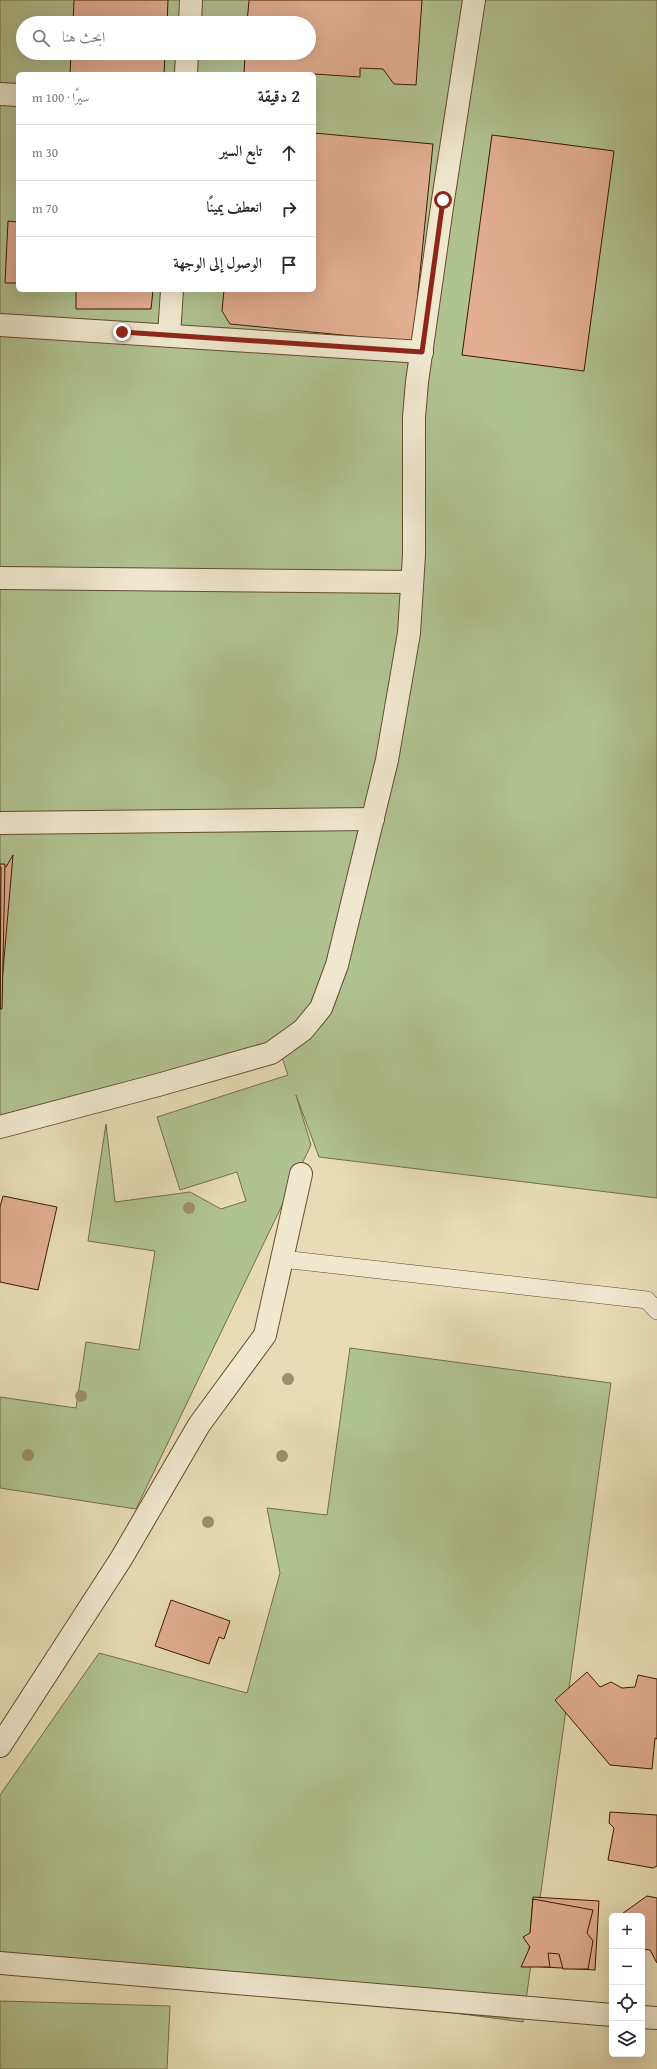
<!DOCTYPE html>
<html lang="ar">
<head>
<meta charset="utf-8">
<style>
	:root { --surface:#fff; --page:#f7f7f7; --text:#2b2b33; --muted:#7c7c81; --line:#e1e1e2 }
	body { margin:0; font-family:"Gentium Book Plus",Amiri,serif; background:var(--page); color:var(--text); direction:rtl }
	.controls { position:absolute; right:12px; bottom:12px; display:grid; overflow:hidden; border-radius:6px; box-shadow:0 4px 16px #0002 }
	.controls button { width:36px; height:36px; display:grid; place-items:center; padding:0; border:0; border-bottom:1px solid var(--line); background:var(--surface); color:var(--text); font:20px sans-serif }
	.stop { position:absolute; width:12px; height:12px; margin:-9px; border:3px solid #8f2418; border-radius:50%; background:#fff }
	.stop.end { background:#8f2418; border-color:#fff; box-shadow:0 1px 4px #0008 }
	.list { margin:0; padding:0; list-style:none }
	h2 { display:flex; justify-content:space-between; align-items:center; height:52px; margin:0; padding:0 16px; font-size:17px }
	h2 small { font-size:13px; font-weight:400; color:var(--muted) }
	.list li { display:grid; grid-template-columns:26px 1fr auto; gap:12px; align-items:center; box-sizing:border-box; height:56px; padding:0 16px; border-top:1px solid var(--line) }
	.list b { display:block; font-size:15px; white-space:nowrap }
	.list em { font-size:13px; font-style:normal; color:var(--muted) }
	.icon { flex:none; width:22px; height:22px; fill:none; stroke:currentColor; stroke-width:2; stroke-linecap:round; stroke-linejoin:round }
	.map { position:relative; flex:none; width:657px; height:2069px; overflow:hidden; direction:ltr }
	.search { position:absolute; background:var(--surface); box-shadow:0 4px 16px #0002; left:16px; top:16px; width:300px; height:44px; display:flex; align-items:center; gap:10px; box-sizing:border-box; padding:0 14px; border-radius:22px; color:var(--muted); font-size:15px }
	.panel { position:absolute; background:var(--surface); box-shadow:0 4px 16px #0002; left:16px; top:72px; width:300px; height:220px; border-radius:6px; direction:rtl }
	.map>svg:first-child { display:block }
</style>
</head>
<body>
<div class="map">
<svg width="657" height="2069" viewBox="0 0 657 2069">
	<rect width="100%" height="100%" fill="#e7dcb5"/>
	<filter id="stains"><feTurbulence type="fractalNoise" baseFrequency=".005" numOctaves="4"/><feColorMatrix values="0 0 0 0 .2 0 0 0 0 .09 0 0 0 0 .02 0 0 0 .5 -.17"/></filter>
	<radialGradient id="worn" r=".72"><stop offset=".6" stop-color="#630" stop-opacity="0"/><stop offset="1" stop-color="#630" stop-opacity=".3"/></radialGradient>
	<g fill="#b1c291" stroke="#746e49" fill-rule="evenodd">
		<path d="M 0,0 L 657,0 L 657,1198 L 319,1157 L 296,1095 L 311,1145 L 136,1509 L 0,1488 L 0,1397 L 76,1408 L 86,1342 L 139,1350 L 155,1251 L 88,1241 L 106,1124 L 115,1202 L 190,1192 L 221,1209 L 246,1201 L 237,1172 L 180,1190 L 157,1117 L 288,1075 L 278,1046 L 0,1129 ZM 23,23 L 309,23 L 309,53 L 23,53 ZM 18,74 L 314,74 L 314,290 L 18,290 Z"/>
		<path d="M 350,1348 L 611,1383 L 523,2022 L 0,1953 L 0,1795 L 99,1653 L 247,1693 L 280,1573 L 267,1508 L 327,1515 Z"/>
		<path d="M 0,2001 L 170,2006 L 167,2069 L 0,2069 Z"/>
	</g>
	<g fill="#e2ae92" stroke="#381b01">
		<path d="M 74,0 L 168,0 L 167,23 L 73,23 Z"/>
		<path d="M 249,0 L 422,0 L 416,85 L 394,84 L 383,69 L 360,68 L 360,77 L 314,74 L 244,74 L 245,53 L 309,53 L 309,23 L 247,23 Z"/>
		<path d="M 71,53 L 165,53 L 164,74 L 70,74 Z"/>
		<path d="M 314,133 L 433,144 L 413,342 L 230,324 L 222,311 L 224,290 L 314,290 Z"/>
		<path d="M 492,135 L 614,151 L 584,371 L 462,355 Z"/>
		<path d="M 8,221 L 18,222 L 18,283 L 5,283 Z"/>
		<path d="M 76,290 L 153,290 L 151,309 L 76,309 Z"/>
		<path d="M 13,855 L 0,1005 L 0,867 L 6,867 Z"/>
		<path d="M 0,864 L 5,864 L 2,1009 L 0,1009 Z"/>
		<path d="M 0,867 L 1,867 L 0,1009 Z"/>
		<path d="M 3,1196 L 57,1207 L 38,1290 L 0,1282 L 0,1207 Z"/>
		<path d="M 171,1600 L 230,1621 L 224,1639 L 219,1637 L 209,1664 L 155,1646 Z"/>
		<path d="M 587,1672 L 600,1687 L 611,1682 L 622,1688 L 635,1687 L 638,1675 L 657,1679 L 657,1739 L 655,1738 L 652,1769 L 610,1765 L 555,1700 Z"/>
		<path d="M 610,1812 L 657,1815 L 657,1866 L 653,1868 L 608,1860 L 614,1828 L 609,1823 Z"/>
		<path d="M 647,1896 L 657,1898 L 657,1963 L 650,1950 L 642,1949 L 642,1916 L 619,1916 Z"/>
		<path d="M 533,1897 L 599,1901 L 595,1970 L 528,1966 Z"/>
		<path d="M 533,1899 L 593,1910 L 587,1933 L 593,1941 L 588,1969 L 563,1969 L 559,1954 L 548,1953 L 550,1967 L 521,1967 L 530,1947 L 523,1937 L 530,1933 Z"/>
	</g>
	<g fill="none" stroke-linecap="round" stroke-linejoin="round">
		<defs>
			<path id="lane" d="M 282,1259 L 647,1300 L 657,1311"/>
			<g id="street">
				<path d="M 190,23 L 191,0"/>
				<path d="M 186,74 L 187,53"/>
				<path d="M 0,94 L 18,95"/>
				<path d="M 0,325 L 422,352"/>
				<path d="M 169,335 L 172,290"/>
				<path d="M 0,578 L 412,582"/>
				<path d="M 0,823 L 373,819"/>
				<path d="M 0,1127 L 158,1085 L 271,1053 L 303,1030 L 321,1008 L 337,965 L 387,760 L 409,633 L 414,555 L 414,417 L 417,382 L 443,200 L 474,0"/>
				<path d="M 0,1746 L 121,1559 L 199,1425 L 265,1335 L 301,1174"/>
				<path d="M 0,1963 L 612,2015"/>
				<path d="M 642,2017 L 657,2018"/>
			</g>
		</defs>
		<use href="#lane" stroke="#644b2e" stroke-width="18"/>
		<use href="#street" stroke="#644b2e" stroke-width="24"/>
		<use href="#lane" stroke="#efe8cf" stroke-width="17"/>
		<use href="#street" stroke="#efe8cf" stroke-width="22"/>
	</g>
	<g fill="#9b8d6a">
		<circle cx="189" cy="1208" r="6"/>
		<circle cx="288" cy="1379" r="6"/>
		<circle cx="81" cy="1396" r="6"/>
		<circle cx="28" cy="1455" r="6"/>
		<circle cx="282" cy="1456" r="6"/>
		<circle cx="208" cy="1522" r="6"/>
	</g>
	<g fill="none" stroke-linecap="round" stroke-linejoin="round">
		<path stroke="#8f2418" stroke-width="5" d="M 122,332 L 422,352 L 443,200"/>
	</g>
	<rect width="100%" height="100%" filter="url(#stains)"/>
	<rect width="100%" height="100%" fill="url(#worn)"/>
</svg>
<div class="controls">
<button>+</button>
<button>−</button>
<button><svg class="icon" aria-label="locate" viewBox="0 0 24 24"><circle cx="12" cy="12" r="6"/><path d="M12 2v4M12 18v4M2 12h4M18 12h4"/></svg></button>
<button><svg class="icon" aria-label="layers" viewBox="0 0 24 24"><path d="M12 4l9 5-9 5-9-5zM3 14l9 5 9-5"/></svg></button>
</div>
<div class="stop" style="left:443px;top:200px"></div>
<div class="stop end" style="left:122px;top:332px"></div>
<div class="search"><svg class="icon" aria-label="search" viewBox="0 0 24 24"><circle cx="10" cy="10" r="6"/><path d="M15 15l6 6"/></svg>ابحث هنا</div>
<section class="panel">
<h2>2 دقيقة<small>سيرًا · 100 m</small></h2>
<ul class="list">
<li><svg class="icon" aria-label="ahead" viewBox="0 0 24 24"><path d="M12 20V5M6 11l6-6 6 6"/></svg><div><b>تابع السير</b></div><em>30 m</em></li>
<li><svg class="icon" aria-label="right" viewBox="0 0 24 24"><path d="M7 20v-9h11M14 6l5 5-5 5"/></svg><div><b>انعطف يمينًا</b></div><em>70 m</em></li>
<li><svg class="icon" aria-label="arrive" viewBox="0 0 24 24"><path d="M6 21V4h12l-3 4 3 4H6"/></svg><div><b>الوصول إلى الوجهة</b></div></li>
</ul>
</section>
</div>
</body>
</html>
